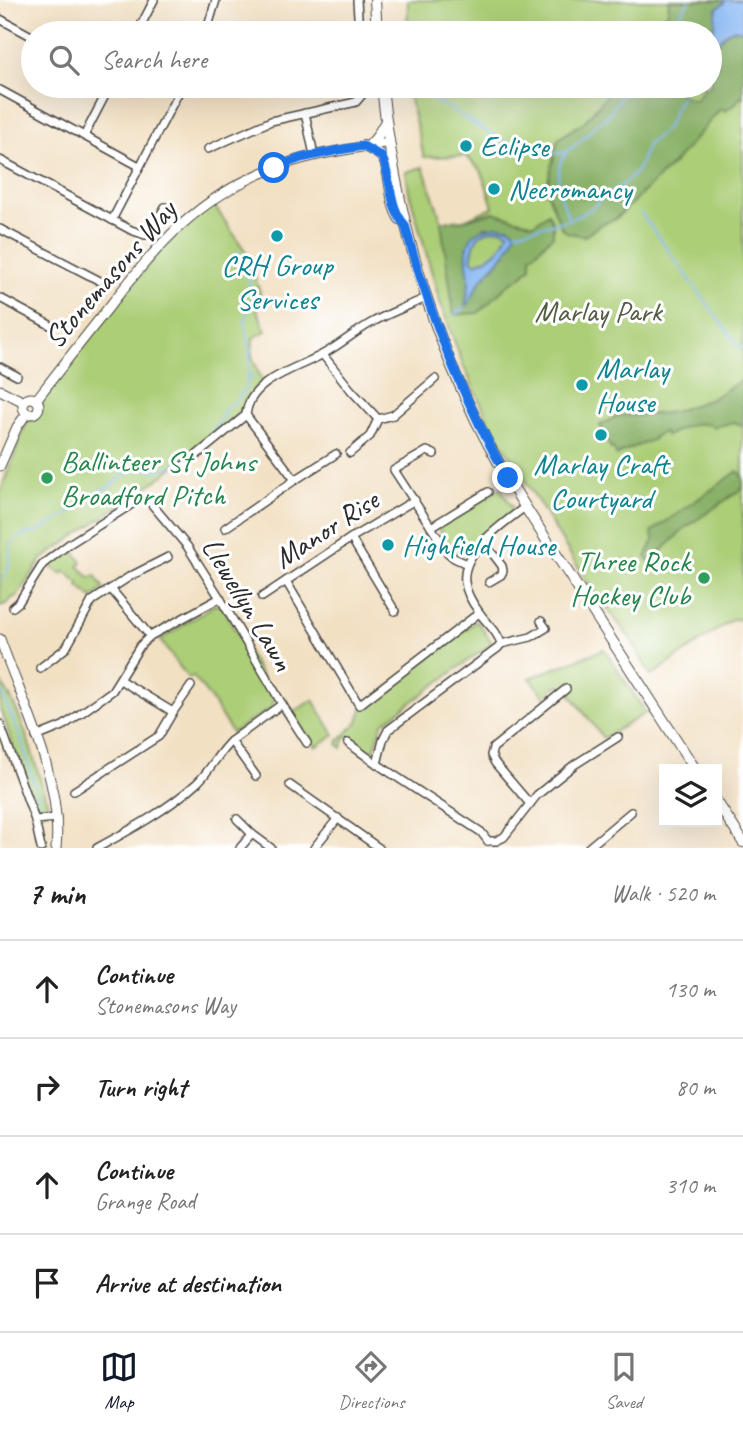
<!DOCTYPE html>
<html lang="en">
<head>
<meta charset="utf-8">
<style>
	:root { --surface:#fff; --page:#f2f2f2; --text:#222; --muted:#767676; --line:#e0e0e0; --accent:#111827 }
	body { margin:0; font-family:Caveat,sans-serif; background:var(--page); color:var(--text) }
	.controls { position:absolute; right:21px; bottom:21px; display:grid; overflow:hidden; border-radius:0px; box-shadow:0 7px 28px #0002 }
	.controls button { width:63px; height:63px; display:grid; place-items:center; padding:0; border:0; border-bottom:2px solid var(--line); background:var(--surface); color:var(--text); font:35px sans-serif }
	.stop { position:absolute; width:21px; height:21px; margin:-16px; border:5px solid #1a73e8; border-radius:50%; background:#fff }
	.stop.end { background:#1a73e8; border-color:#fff; box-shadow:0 2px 7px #0008 }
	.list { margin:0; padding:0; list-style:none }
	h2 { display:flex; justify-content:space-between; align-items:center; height:91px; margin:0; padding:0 28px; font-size:30px }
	h2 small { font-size:23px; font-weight:400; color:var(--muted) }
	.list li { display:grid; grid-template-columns:46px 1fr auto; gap:21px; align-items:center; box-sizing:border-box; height:98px; padding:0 28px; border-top:2px solid var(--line) }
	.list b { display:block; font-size:26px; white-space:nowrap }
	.list p { margin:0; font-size:23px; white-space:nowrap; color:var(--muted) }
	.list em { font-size:23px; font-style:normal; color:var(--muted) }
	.icon { flex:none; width:38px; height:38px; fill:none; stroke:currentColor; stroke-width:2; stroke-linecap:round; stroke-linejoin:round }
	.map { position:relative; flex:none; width:743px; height:848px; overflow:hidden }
	.search { position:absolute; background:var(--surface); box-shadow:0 7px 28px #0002; left:21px; right:21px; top:21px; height:77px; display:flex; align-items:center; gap:18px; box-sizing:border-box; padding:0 24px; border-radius:38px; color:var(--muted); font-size:26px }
	.sheet { height:483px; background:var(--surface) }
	nav { display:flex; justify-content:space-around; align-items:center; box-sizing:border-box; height:98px; border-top:2px solid var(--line); background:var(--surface); font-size:19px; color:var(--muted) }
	nav a { display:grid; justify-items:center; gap:4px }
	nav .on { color:var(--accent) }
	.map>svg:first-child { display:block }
</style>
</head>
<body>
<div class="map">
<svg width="743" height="848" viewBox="0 0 743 848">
	<rect width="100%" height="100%" fill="#fff"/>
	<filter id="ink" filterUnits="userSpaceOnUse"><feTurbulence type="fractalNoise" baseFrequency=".0143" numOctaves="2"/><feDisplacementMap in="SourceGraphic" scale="14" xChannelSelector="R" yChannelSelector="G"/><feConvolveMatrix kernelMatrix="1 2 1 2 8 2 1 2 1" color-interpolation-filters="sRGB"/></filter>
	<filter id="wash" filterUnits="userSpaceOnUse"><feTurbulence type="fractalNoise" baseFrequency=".00686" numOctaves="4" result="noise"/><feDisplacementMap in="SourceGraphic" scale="28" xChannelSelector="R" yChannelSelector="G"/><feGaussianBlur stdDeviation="1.57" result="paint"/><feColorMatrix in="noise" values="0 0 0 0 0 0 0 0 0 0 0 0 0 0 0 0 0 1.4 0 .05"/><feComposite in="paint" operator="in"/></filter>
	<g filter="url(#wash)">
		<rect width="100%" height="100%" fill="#f2e0c3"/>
		<g fill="#acce77" stroke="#6c7c51" stroke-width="2">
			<path d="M 408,0 L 743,0 L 743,620 L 733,619 L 651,676 L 632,641 L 598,596 L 594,593 L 491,425 L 463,365 L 440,302 L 409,192 L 406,172 L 423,167 L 442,222 L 464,220 L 493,207 L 482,172 L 466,156 L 424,157 L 408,92 L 408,86 L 710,86 L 710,33 L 407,33 Z"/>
			<path d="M 213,204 L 246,252 L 260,292 L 257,310 L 266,331 L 253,338 L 252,356 L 262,381 L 246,399 L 240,413 L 188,453 L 164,475 L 42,559 L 18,595 L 11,599 L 8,603 L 0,606 L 0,492 L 27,422 C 45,413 38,413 44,398 C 45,395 48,391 50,388 L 144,269 L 182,229 Z"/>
			<path d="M 500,488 L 513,508 L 511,512 L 462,554 L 453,552 L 437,526 Z"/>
			<path d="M 71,548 L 82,562 L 78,566 L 90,578 L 95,575 L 104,589 L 92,598 L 78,586 L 79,583 L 65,571 L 62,574 L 48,565 L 50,562 Z"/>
			<path d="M 214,605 L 222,606 L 274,699 L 271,708 L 232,733 L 210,698 L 193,676 L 189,679 L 160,640 Z"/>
			<path d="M 477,621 L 492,643 L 383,723 L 374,750 L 371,753 L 366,752 L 348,737 L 344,739 L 342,748 L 338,745 L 339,740 L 358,722 L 362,708 Z"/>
			<path d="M 604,649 L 646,713 L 603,738 L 565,687 L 560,685 C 551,688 550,690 546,698 L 530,678 Z"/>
			<path d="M 0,681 C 23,711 36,768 48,805 L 47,811 L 38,814 L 35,811 L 19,766 L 6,724 L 0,710 Z"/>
			<path d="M 313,700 L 334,735 L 316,747 L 292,713 Z"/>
		</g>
		<g fill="#89b168" stroke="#5a6e4a" stroke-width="2" fill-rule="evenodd">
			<path d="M 669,0 L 724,0 L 717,43 C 725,34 731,26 743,31 L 743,94 L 735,104 L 725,111 L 721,108 L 674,163 L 614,220 L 601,224 L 585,236 L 569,233 L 562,229 L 546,189 L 558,139 L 585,121 L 615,86 L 677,86 L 682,96 L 695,100 L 706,86 L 710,86 L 710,80 L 717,69 L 718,59 L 710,53 L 710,33 L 652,33 L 668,12 Z"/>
			<path d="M 493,212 L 534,224 L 548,213 L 553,223 L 553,235 L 531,257 L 531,267 L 522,276 L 509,284 L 478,313 L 454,315 L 441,222 L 464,220 ZM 485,227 L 509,227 L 507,252 L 483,278 L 477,287 L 468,305 L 465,307 L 470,278 L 467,265 L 467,246 Z"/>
			<path d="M 743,379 L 743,426 L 734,422 L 714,427 C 699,418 680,429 666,436 L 663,432 L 654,437 L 654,439 L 622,452 L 617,456 L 613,448 L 611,449 L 600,425 L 619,415 L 635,416 L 673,412 L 711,399 Z"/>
			<path d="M 738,471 L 743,477 L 743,488 L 685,528 L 650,563 L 646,557 L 654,540 L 651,532 Z"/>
		</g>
		<g fill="#87b7f3" stroke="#59718f" stroke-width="2" fill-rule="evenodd">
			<path d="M 724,0 L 743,0 L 743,31 C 731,26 724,34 717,43 L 712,40 L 717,8 L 724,3 Z"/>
			<path d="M 497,226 L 509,227 L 516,232 C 507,258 493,263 479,283 C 474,291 472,301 465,307 C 467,298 469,289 469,279 C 469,274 467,269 467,263 C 465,239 473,229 497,226 ZM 501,229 L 508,232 C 504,249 491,258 475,263 L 471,259 C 475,237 478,230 501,229 Z"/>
		</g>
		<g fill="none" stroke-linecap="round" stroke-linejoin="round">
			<g stroke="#87b7f3" stroke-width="2">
				<path d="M 669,33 L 689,0"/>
				<path d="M 710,51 L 714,41"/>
				<path d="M 413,86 C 427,98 444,105 460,115 C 491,134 528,160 566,152"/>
				<path d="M 641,213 L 739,347 L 743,348"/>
				<path d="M 570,219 L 581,215 L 593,207 L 599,201 L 626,182 L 638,170 L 648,144 L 665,130 L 672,118 L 673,111 L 682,96"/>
				<path d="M 516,232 L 569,220 L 560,194 L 558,176 L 560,163 L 567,151 L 582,140 L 596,125 L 608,115 L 629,86"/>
				<path d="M 238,251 L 244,266 L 253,294 L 245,322 L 250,352 L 248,379"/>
				<path d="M 454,315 L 465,307"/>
				<path d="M 195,452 L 204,444 L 219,422 L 226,408 L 236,401 L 245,389 L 248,380 L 254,376"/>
				<path d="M 4,580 L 9,565 L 11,544 L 16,539 L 22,535 L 37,532 L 70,513 L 97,491 L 109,487 L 125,474 L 138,468 L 156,471 L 167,468 L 191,455"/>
				<path d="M 0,688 L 21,739 L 41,807"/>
			</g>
		</g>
	</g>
	<g filter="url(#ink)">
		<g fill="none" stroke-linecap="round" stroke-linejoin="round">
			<defs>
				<g id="minor">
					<path d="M 357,0 L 359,33"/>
					<path d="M 0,19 L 33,37"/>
					<path d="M 137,33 L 154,0"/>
					<path d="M 206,33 L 216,0"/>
					<path d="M 0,90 L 139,166"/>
					<path d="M 305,113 L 314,155"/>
					<path d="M 84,136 L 110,86"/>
					<path d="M 208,149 L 271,121 L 356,102 L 362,95 L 364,86"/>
					<path d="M 0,160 L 131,230 L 145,235 L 151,232 L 165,207"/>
					<path d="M 112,220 L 182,86"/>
					<path d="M 0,229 L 100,281"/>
					<path d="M 0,298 L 50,325"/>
					<path d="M 323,355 L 351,390 L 378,419 L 393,415 L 435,379"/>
					<path d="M 0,367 L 17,376"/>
					<path d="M 350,453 L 370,436 L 378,419"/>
					<path d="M 434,454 L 427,451 L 394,470 L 448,553 L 454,558 L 467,564"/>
					<path d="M 182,467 L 246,415"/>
					<path d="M 295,480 L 246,415 C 249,379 300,368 325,353 C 341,344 355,332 371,323 C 389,313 408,306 426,298"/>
					<path d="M 431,527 L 488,492"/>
					<path d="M 225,528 L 295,480 L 336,454"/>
					<path d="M 351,538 L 395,611"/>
					<path d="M 483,541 L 502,566 L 503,571 L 501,575 L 489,582"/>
					<path d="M 286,581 L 359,705 L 479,613"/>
					<path d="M 111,589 L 150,636"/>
					<path d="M 262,597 L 351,538 L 415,500"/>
					<path d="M 13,607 L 19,602 L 43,564 L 69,544 L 140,499 L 149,501 L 187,546 L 220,598 L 282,704 L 307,743"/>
					<path d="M 501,644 C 498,631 486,623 479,612 C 473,604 466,592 465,582 C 461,551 504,523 525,507"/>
					<path d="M 501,644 L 531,637 L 546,628 L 541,621"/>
					<path d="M 40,668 L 66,648 L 92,601 L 129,577 L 168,557"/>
					<path d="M 120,680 L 173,712"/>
					<path d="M 0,724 L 35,820 L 41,848"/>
					<path d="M 36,737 L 63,726 L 112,691 L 140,646 L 150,636 L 220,598"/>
					<path d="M 231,741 L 256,776"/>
					<path d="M 348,743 L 377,764 L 481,832 L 488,841"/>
					<path d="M 377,764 L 383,740 L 388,730 L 498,648 L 501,644"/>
					<path d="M 290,785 L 379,848"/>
					<path d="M 74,791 L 159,736 L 173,712 L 191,686"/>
					<path d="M 530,804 L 495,763 L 491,755 L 493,748 L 566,689"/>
					<path d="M 237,819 L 252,834 L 271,848"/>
					<path d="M 35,820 L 57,818"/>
					<path d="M 488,841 L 496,841 L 504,837 L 537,795 L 574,765 L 618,737"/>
					<path d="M 97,848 C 132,829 167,810 197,783 C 210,771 218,753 231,741 L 282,704"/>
					<path d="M 240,848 L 252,834"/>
					<path d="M 314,848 L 338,818"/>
					<path d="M 588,848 L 631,812"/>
				</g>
				<g id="tertiary">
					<path d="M 0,390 L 24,402"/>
					<circle cx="31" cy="406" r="8"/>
					<path d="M 36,400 C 60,369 84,338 109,307 C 157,245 198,197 274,168 C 311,153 350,150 389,142"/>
					<path d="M 0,466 L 17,427 L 27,413"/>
					<path d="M 0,639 C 23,704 63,779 56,848"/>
				</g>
				<g id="secondary">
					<path d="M 375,0 L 377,33"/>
					<path d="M 382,86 C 393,195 421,301 467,401 C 493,459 528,512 563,565 C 607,633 651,701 695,769"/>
					<path d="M 370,145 L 377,137 L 386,121"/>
					<path d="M 363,146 C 370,149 379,152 383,158 C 392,173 388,201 400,219"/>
					<path d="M 717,802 L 743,842"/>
				</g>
			</defs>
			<use href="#minor" stroke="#494642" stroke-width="10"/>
			<use href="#tertiary" stroke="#494642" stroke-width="11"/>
			<use href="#secondary" stroke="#494642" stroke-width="12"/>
			<use href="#minor" stroke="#fff" stroke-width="7"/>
			<use href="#tertiary" stroke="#fff" stroke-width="9"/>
			<use href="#secondary" stroke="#fff" stroke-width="10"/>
		</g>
	</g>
	<g fill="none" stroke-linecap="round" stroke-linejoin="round" filter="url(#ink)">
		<path stroke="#1a73e8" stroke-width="9" d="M 274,168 L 301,158 L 339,150 L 363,146 L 382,157 C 392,179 388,206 405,225 C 429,314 462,398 508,478"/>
	</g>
	<g fill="#0f9aa8" stroke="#fff" stroke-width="2.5">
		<circle cx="466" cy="146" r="7"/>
		<circle cx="494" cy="189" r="7"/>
		<circle cx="277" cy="236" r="7"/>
		<circle cx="582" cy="385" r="7"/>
		<circle cx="601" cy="435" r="7"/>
		<circle cx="388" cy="545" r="7"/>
	</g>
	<g fill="#2e9e5b" stroke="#fff" stroke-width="2.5">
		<circle cx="47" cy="478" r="7"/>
		<circle cx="704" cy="578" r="7"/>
	</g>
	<g text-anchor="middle" stroke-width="6" stroke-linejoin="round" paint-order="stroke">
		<g font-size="30" fill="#0d838f" stroke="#fff" text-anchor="start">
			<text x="480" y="156">Eclipse</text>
			<text x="508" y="199">Necromancy</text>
			<text x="277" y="275" text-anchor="middle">CRH Group<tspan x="277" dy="34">Services</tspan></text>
			<text x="596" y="378">Marlay<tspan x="596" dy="34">House</tspan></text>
			<text x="601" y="474" text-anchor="middle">Marlay Craft<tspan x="601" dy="34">Courtyard</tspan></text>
			<text x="402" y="555">Highfield House</text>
		</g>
		<g font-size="30" fill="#2b2b2b" stroke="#fff">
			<text transform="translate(110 274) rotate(-49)" y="10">Stonemasons Way</text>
			<text transform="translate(326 529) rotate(-33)" y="10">Manor Rise</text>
			<text transform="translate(248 604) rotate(59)" y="10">Llewellyn Lawn</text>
		</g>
		<g font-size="30" fill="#525c42" stroke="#fff">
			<text x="598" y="321">Marlay Park</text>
		</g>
		<g font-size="30" fill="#27864d" stroke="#fff" text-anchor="start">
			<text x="61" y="471">Ballinteer St Johns<tspan x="61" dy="34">Broadford Pitch</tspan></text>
			<text x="690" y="571" text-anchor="end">Three Rock<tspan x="690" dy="34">Hockey Club</tspan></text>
		</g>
	</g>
</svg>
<div class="controls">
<button><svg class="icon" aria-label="layers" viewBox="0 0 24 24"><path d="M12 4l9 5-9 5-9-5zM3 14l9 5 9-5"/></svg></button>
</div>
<div class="stop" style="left:274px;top:168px"></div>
<div class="stop end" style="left:508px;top:478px"></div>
<div class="search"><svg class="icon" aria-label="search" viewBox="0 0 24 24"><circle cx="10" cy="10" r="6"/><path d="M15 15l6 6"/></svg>Search here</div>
</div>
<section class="sheet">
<h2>7 min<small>Walk · 520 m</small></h2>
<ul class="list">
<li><svg class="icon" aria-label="ahead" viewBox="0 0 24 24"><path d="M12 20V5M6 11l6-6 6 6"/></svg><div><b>Continue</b><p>Stonemasons Way</p></div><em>130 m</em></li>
<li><svg class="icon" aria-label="right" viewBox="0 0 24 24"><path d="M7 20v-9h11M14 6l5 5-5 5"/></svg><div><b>Turn right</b></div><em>80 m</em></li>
<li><svg class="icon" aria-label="ahead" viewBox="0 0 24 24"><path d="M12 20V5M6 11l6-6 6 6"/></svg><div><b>Continue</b><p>Grange Road</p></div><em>310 m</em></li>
<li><svg class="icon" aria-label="arrive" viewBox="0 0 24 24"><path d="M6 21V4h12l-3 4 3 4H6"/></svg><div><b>Arrive at destination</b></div></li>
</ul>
</section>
<nav>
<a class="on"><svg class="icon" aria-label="map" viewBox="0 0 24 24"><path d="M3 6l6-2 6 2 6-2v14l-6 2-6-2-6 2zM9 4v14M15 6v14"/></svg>Map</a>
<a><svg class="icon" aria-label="directions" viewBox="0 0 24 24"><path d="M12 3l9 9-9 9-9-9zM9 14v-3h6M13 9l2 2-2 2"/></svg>Directions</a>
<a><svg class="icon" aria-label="saved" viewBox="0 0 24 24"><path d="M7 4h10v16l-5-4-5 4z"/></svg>Saved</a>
</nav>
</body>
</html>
